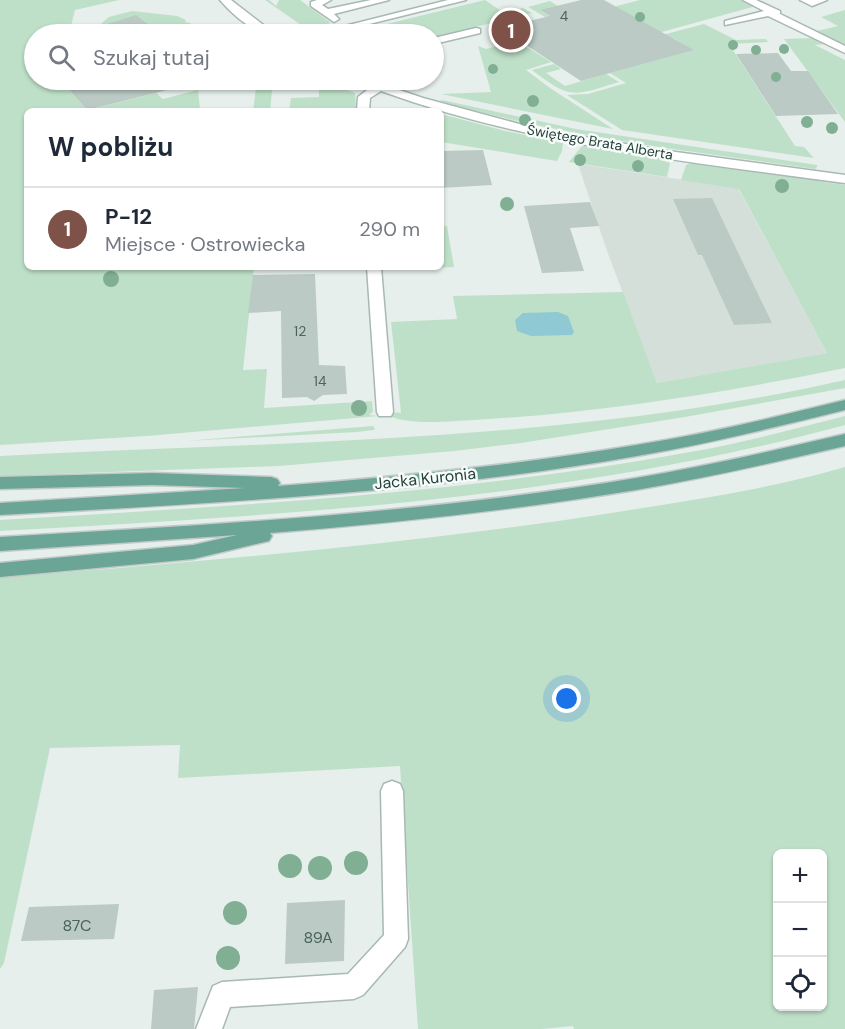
<!DOCTYPE html>
<html lang="pl">
<head>
<meta charset="utf-8">
<style>
	:root { --surface:#fff; --page:#f6f6f7; --text:#1f2937; --muted:#747a83; --line:#e0e1e3; --accent:#7f5249 }
	body { margin:0; font-family:"DM Sans",sans-serif; background:var(--page); color:var(--text) }
	.controls { position:absolute; right:18px; bottom:18px; display:grid; overflow:hidden; border-radius:9px; box-shadow:0 2px 4px #0004 }
	.controls button { width:54px; height:54px; display:grid; place-items:center; padding:0; border:0; border-bottom:2px solid var(--line); background:var(--surface); color:var(--text); font:30px sans-serif }
	.you { position:absolute; left:567px; top:699px; width:21px; height:21px; margin:-15px; border:4px solid #fff; border-radius:50%; background:#1a73e8; box-shadow:0 0 0 9px #1a73e833 }
	.badge { display:grid; place-items:center; width:39px; height:39px; border-radius:50%; background:var(--accent); color:#fff; font-size:20px; font-weight:700 }
	.pin { position:absolute; translate:-50% -50%; border:3px solid #fff; box-shadow:0 2px 6px #0006 }
	.list { margin:0; padding:0; list-style:none }
	h2 { display:flex; justify-content:space-between; align-items:center; height:78px; margin:0; padding:0 24px; font-size:26px }
	h2 small { font-size:20px; font-weight:400; color:var(--muted) }
	.list li { display:grid; grid-template-columns:39px 1fr auto; gap:18px; align-items:center; box-sizing:border-box; height:84px; padding:0 24px; border-top:2px solid var(--line) }
	.list b { display:block; font-size:22px; white-space:nowrap }
	.list p { margin:0; font-size:20px; white-space:nowrap; color:var(--muted) }
	.list em { font-size:20px; font-style:normal; color:var(--muted) }
	.icon { flex:none; width:33px; height:33px; fill:none; stroke:currentColor; stroke-width:2; stroke-linecap:round; stroke-linejoin:round }
	.map { position:relative; flex:none; width:845px; height:1029px; overflow:hidden }
	.search { position:absolute; background:var(--surface); box-shadow:0 2px 4px #0004; left:24px; top:24px; width:420px; height:66px; display:flex; align-items:center; gap:15px; box-sizing:border-box; padding:0 21px; border-radius:33px; color:var(--muted); font-size:22px }
	.panel { position:absolute; background:var(--surface); box-shadow:0 2px 4px #0004; left:24px; top:108px; width:420px; height:162px; border-radius:9px }
	.map>svg:first-child { display:block }
</style>
</head>
<body>
<div class="map">
<svg width="845" height="1029" viewBox="0 0 845 1029">
	<rect width="100%" height="100%" fill="#e6efeb"/>
	<path fill="#d4dfda" d="M 578,164 L 738,188 L 827,353 L 657,383 L 607,251 Z"/>
	<g fill="#bfe0c8" fill-rule="evenodd">
		<path d="M 0,0 L 119,0 L 75,10 L 69,34 L 34,34 L 34,80 L 85,80 L 67,87 L 87,110 L 156,93 L 163,99 L 198,90 L 200,109 L 214,109 L 214,111 L 27,111 L 27,267 L 254,267 L 243,370 L 267,369 L 264,408 L 372,401 L 373,412 L 369,415 L 378,416 L 147,436 L 0,445 Z"/>
		<path d="M 265,0 L 269,0 L 276,6 L 279,0 L 300,0 L 331,23 L 307,29 Z"/>
		<path d="M 485,0 L 504,13 L 523,8 L 532,13 L 434,37 L 434,34 L 346,34 Z"/>
		<path d="M 640,0 L 743,0 L 756,6 L 600,49 L 528,7 L 550,1 L 558,6 L 541,11 L 558,21 Z"/>
		<path d="M 845,10 L 845,45 L 817,31 L 838,26 L 821,17 Z"/>
		<path d="M 132,11 L 177,16 L 186,20 L 185,22 L 190,23 L 203,34 L 89,34 L 109,17 Z"/>
		<path d="M 704,24 L 736,40 L 766,39 L 768,42 L 729,44 L 795,146 L 804,147 L 814,158 L 622,130 L 567,95 L 588,94 L 626,83 L 610,73 L 693,50 L 673,38 L 654,43 L 647,39 Z"/>
		<path d="M 814,38 L 825,44 L 815,45 L 845,60 L 845,122 L 784,39 Z"/>
		<path d="M 517,41 L 551,62 L 526,70 L 550,88 L 613,129 L 441,94 L 491,92 L 478,46 L 486,49 Z"/>
		<path d="M 554,64 L 561,69 L 546,73 L 565,86 L 606,74 L 619,82 C 573,96 571,100 532,70 Z"/>
		<path d="M 257,80 L 273,80 L 270,111 L 253,111 Z"/>
		<path d="M 319,80 L 355,93 L 356,108 L 352,111 L 289,111 L 291,98 L 319,97 Z"/>
		<path d="M 442,100 L 576,129 L 817,165 L 817,167 L 815,169 C 689,151 562,137 440,101 Z"/>
		<path d="M 441,114 L 505,131 L 563,143 L 562,151 L 557,161 L 441,142 Z"/>
		<path d="M 582,146 L 668,160 L 670,164 L 667,177 L 569,162 Z"/>
		<path d="M 691,163 L 845,185 L 845,368 C 723,393 598,413 474,420 C 451,421 408,426 388,415 L 391,412 L 401,413 L 391,322 L 457,319 L 453,296 L 623,292 L 657,383 L 827,353 L 739,189 L 681,180 L 686,165 Z"/>
		<path d="M 447,226 L 454,267 L 387,270 L 387,267 L 441,267 L 441,227 Z"/>
		<path d="M 845,380 L 845,388 L 685,417 L 521,443 L 454,451 L 279,466 L 0,476 L 0,456 C 282,441 568,443 845,380 Z"/>
		<path d="M 845,416 L 845,425 C 570,500 283,515 0,531 L 0,520 C 231,506 463,494 690,452 C 742,443 794,429 845,416 Z"/>
		<path d="M 373,426 L 375,429 L 373,430 L 357,432 L 185,441 Z"/>
		<path d="M 845,467 L 845,1029 L 574,1029 L 573,1026 L 542,1029 L 418,1029 L 400,766 L 178,778 L 180,745 L 50,748 L 4,963 L 0,969 L 0,578 C 202,561 404,545 605,514 C 685,501 767,490 845,467 ZM 778,854 L 822,854 L 822,1006 L 778,1006 Z"/>
	</g>
	<path fill="#8ec9d4" d="M 558,312 L 568,316 L 574,332 L 572,335 L 531,336 L 517,331 L 515,320 L 523,313 Z"/>
	<g fill="#bbcac4">
		<path d="M 581,0 L 604,0 L 694,50 L 581,81 L 500,28 L 550,16 L 540,10 Z"/>
		<path d="M 136,15 L 160,34 L 76,34 Z"/>
		<path d="M 778,53 L 791,71 L 808,71 L 838,114 L 776,116 L 736,54 Z"/>
		<path d="M 75,80 L 170,80 L 171,89 L 87,110 L 67,87 L 77,84 Z"/>
		<path d="M 483,150 L 492,185 L 441,188 L 441,151 Z"/>
		<path d="M 712,198 L 743,263 L 772,323 L 734,325 L 702,255 L 698,255 L 673,199 Z"/>
		<path d="M 590,202 L 599,226 L 570,228 L 584,271 L 542,273 L 524,206 Z"/>
		<path d="M 315,274 L 319,365 L 345,366 L 347,394 L 323,395 L 314,401 L 307,397 L 282,398 L 281,311 L 248,313 L 253,275 Z"/>
		<path d="M 345,900 L 344,961 L 285,964 L 287,903 Z"/>
		<path d="M 119,904 L 114,939 L 21,941 L 29,907 Z"/>
		<path d="M 198,987 L 194,1029 L 151,1029 L 154,990 Z"/>
	</g>
	<g fill="none" stroke-linecap="round" stroke-linejoin="round">
		<defs>
			<g id="minor">
				<path d="M 220,0 L 231,0 L 275,34 C 256,36 233,15 220,0 Z"/>
				<path d="M 317,0 L 331,0 L 322,5 L 328,9 L 371,0 L 389,0 L 334,14 L 339,19 L 334,22 L 311,6 L 311,2 Z"/>
				<path d="M 448,0 L 466,0 L 329,34 L 313,34 Z"/>
				<path d="M 743,0 L 756,0 L 780,11 L 780,14 L 845,46 L 845,53 L 768,16 L 725,25 L 725,21 L 764,11 Z"/>
				<path d="M 800,0 L 827,0 L 812,6 Z"/>
				<path d="M 476,28 L 480,29 L 480,33 L 434,44 L 434,38 Z"/>
				<path d="M 356,80 L 370,80 L 423,98 L 538,129 L 661,150 L 845,175 L 845,183 C 688,162 530,145 381,91 L 370,98 L 369,111 L 357,111 L 358,97 L 371,87 L 357,82 Z"/>
				<path d="M 367,267 L 381,267 L 393,412 L 391,416 L 379,416 L 377,412 Z"/>
				<path d="M 392,781 L 400,784 L 403,791 L 408,939 L 405,947 L 363,995 L 354,999 L 230,1007 L 222,1029 L 196,1029 L 213,986 L 222,982 L 348,974 L 384,935 L 381,791 L 384,784 Z"/>
			</g>
			<g id="major">
				<path d="M 845,400 L 845,410 C 776,427 707,444 637,456 C 427,493 213,503 0,515 L 0,503 L 245,488 L 153,485 L 0,489 L 0,477 L 153,473 L 271,477 L 277,479 L 280,483 L 278,486 C 398,477 517,465 636,445 C 706,434 776,417 845,400 Z"/>
				<path d="M 845,434 L 845,446 C 776,462 706,478 636,490 C 515,510 393,523 270,533 L 272,536 L 269,541 L 193,559 L 0,577 L 0,563 L 193,545 L 237,535 L 0,551 L 0,537 C 213,525 426,513 636,478 C 707,466 776,450 845,434 Z"/>
			</g>
		</defs>
		<use href="#minor" stroke="#a8b8b2" stroke-width="3"/>
		<use href="#major" stroke="#c2cac8" stroke-width="3"/>
		<use href="#minor" fill="#fff" fill-rule="evenodd"/>
		<use href="#major" fill="#6aa596" fill-rule="evenodd"/>
	</g>
	<g fill="#80af93">
		<circle cx="640" cy="17" r="5"/>
		<circle cx="733" cy="45" r="5"/>
		<circle cx="784" cy="49" r="5"/>
		<circle cx="756" cy="50" r="5"/>
		<circle cx="493" cy="69" r="5"/>
		<circle cx="776" cy="77" r="5"/>
		<circle cx="533" cy="101" r="6"/>
		<circle cx="525" cy="120" r="6"/>
		<circle cx="807" cy="122" r="6"/>
		<circle cx="832" cy="128" r="6"/>
		<circle cx="580" cy="160" r="6"/>
		<circle cx="638" cy="166" r="6"/>
		<circle cx="782" cy="186" r="7"/>
		<circle cx="507" cy="204" r="7"/>
		<circle cx="111" cy="279" r="8"/>
		<circle cx="359" cy="408" r="8"/>
		<circle cx="356" cy="863" r="12"/>
		<circle cx="290" cy="866" r="12"/>
		<circle cx="320" cy="868" r="12"/>
		<circle cx="235" cy="913" r="12"/>
		<circle cx="228" cy="958" r="12"/>
	</g>
	<g text-anchor="middle" stroke-width="5" stroke-linejoin="round" paint-order="stroke">
		<g font-size="14" fill="#4a645c">
			<text x="564" y="21">4</text>
			<text x="300" y="336">12</text>
			<text x="320" y="386">14</text>
		</g>
		<g font-size="14" fill="#24423a" stroke="#f7fbf9">
			<text transform="translate(600 142) rotate(10)" y="5">Świętego Brata Alberta</text>
		</g>
		<g font-size="16" fill="#24423a" stroke="#f7fbf9">
			<text transform="translate(425 478) rotate(-6)" y="6">Jacka Kuronia</text>
		</g>
		<g font-size="16" fill="#4a645c">
			<text x="77" y="931">87C</text>
			<text x="318" y="943">89A</text>
		</g>
	</g>
</svg>
<div class="controls">
<button>+</button>
<button>−</button>
<button><svg class="icon" aria-label="locate" viewBox="0 0 24 24"><circle cx="12" cy="12" r="6"/><path d="M12 2v4M12 18v4M2 12h4M18 12h4"/></svg></button>
</div>
<div class="you"></div>
<div class="pin badge" style="left:511px;top:30px">1</div>
<div class="search"><svg class="icon" aria-label="search" viewBox="0 0 24 24"><circle cx="10" cy="10" r="6"/><path d="M15 15l6 6"/></svg>Szukaj tutaj</div>
<section class="panel">
<h2>W pobliżu<small></small></h2>
<ul class="list">
<li><span class="badge">1</span><div><b>P-12</b><p>Miejsce · Ostrowiecka</p></div><em>290 m</em></li>
</ul>
</section>
</div>
</body>
</html>
